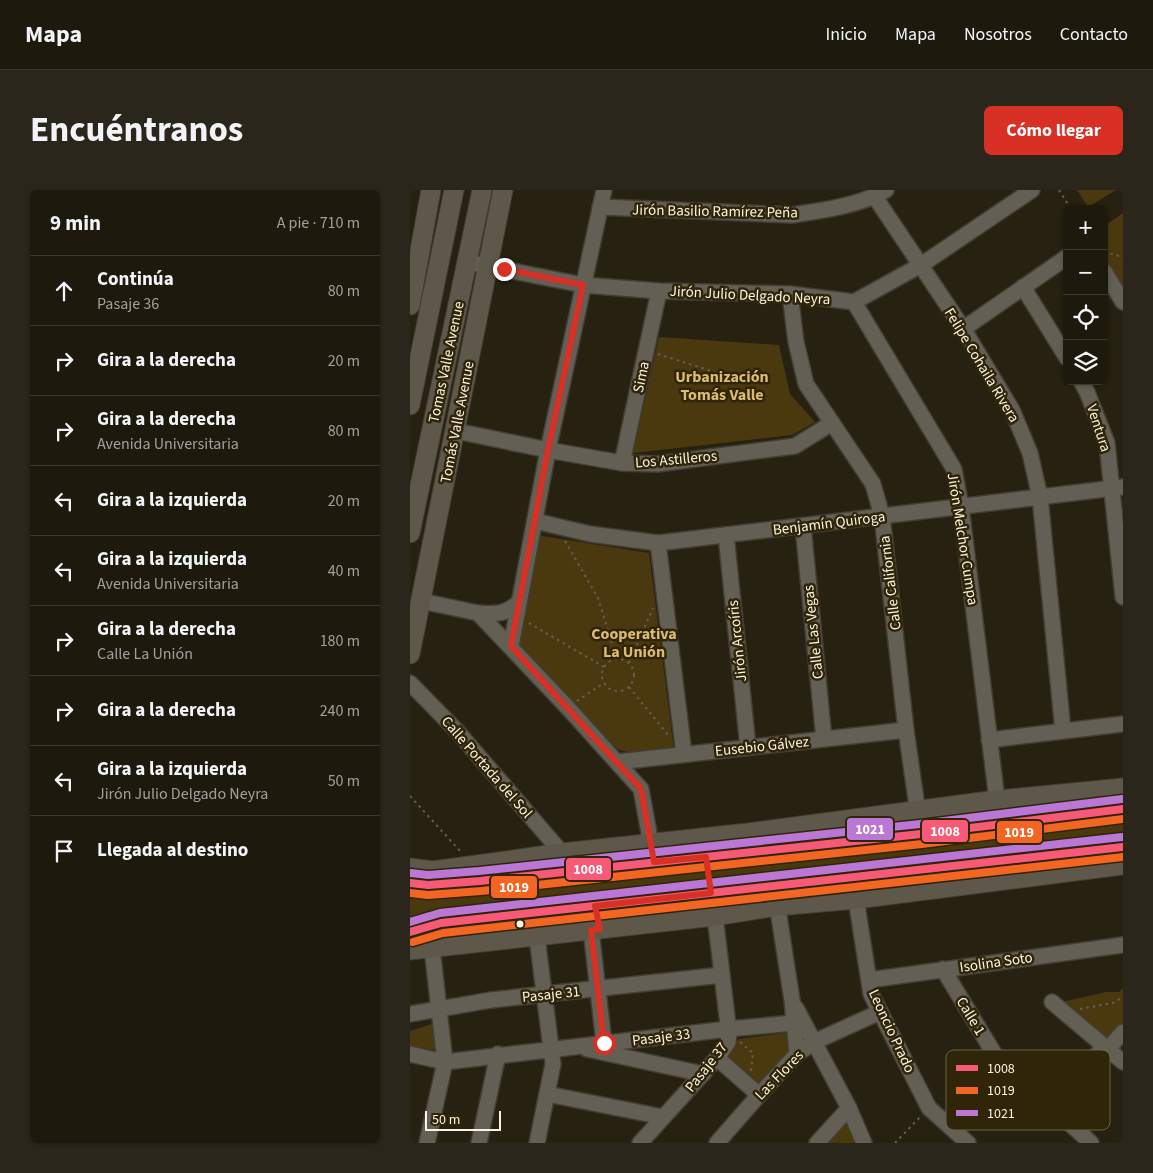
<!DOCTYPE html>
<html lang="es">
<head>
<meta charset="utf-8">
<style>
	:root { --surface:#1d190d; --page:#2a261b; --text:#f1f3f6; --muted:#a0a09d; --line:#3b382e; --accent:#d93025 }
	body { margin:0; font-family:"Source Sans 3",sans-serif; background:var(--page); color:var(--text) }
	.controls { position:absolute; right:15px; top:15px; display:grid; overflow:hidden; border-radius:8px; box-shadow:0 1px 4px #0004 }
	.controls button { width:45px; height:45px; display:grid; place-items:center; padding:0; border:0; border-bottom:1px solid var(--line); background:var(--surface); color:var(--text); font:25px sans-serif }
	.scale { position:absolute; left:15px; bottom:12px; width:76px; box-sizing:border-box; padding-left:5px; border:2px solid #faf3e2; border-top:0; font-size:14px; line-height:18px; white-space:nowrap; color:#faf3e2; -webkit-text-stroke:4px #302508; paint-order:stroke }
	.stop { position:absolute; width:15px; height:15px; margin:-11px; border:4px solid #d93025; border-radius:50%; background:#fff }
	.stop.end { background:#d93025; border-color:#fff; box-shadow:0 1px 5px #0008 }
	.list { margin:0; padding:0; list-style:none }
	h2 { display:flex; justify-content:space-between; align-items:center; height:65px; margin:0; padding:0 20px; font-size:21px }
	h2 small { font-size:16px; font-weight:400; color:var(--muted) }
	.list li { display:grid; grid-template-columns:32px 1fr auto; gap:15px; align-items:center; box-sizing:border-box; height:70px; padding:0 20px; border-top:1px solid var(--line) }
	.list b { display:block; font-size:19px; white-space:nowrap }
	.list p { margin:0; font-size:16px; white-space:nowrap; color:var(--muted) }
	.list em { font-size:16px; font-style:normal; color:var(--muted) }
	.icon { flex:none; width:28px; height:28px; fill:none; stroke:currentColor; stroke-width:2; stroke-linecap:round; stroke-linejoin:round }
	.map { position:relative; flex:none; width:713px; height:953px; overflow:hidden; border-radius:8px }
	header { display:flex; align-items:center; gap:30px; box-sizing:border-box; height:70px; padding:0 25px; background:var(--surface); border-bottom:1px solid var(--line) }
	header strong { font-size:24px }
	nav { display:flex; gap:28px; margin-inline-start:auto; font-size:18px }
	.intro { display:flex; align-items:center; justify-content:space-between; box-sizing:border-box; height:120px; padding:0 30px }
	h1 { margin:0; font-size:35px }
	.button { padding:12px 22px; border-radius:8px; background:var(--accent); color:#fff; font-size:18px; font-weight:700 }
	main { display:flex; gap:30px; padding:0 30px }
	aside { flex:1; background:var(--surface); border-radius:8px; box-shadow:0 1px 4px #0004 }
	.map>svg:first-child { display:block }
</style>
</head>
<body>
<header>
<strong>Mapa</strong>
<nav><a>Inicio</a><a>Mapa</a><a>Nosotros</a><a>Contacto</a></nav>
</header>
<div class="intro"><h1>Encuéntranos</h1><a class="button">Cómo llegar</a></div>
<main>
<aside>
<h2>9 min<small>A pie · 710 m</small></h2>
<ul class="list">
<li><svg class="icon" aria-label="ahead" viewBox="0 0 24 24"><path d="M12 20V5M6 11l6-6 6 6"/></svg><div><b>Continúa</b><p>Pasaje 36</p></div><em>80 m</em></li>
<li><svg class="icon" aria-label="right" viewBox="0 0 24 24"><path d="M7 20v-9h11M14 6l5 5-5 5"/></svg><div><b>Gira a la derecha</b></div><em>20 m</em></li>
<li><svg class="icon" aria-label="right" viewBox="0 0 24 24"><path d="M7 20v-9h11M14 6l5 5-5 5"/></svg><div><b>Gira a la derecha</b><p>Avenida Universitaria</p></div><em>80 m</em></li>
<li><svg class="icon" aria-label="left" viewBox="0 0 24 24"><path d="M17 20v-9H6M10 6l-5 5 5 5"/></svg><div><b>Gira a la izquierda</b></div><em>20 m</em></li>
<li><svg class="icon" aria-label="left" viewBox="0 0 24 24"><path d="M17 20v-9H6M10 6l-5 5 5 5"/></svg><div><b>Gira a la izquierda</b><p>Avenida Universitaria</p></div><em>40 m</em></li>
<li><svg class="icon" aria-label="right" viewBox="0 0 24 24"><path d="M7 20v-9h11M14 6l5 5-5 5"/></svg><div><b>Gira a la derecha</b><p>Calle La Unión</p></div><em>180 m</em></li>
<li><svg class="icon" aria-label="right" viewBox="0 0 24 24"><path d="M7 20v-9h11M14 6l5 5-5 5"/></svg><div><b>Gira a la derecha</b></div><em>240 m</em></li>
<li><svg class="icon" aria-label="left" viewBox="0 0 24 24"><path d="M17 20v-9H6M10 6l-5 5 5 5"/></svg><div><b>Gira a la izquierda</b><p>Jirón Julio Delgado Neyra</p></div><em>50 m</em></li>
<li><svg class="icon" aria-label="arrive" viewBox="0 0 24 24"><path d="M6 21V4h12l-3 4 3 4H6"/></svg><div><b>Llegada al destino</b></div></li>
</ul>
</aside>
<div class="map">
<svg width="713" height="953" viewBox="0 0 713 953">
	<rect width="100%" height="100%" fill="#272111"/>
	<g fill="#4a390e">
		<path d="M 667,0 L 706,0 L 678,17 Z"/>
		<path d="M 713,23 L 713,99 L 694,73 L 694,36 Z"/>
		<path d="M 249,147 L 369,155 L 380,204 L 405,232 L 382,245 L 223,263 Z"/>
		<path d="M 126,345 L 239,363 L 264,560 L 221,563 L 207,559 L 107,454 Z"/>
		<path d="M 713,630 L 713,647 L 8,727 L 0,731 L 0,699 L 31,703 Z"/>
		<path d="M 713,798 L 713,837 L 700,852 L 652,812 L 696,802 L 709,802 Z"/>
		<path d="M 22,834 L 26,860 L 0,856 L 0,841 Z"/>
		<path d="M 375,843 L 390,853 L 345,896 L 313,870 L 329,849 Z"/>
		<path d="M 436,929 L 450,953 L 413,953 Z"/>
	</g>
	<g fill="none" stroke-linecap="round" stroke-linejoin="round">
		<defs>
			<g id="minor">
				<path d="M 465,7 L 556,143 L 602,220 L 620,263 L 630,307 L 653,541"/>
				<path d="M 190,17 L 382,25 C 410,21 452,15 476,0"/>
				<path d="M 57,72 L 173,95 L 249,101 L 380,104 L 444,112 L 511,75 L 622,0"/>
				<path d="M 694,81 L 713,112"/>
				<path d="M 613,97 L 657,168"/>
				<path d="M 380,104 L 386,152 L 396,194 L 463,294 L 472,326 L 496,540 L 511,644"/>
				<path d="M 444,112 L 544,279 L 551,317 L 587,610"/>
				<path d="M 553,139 L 657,67"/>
				<path d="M 671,191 L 677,202 L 697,253 L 713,407"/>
				<path d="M 46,241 L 138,260 L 212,273 L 247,274 L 385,256 L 422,233"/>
				<path d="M 212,273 L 249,101"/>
				<path d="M 125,331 L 180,344 L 248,353 L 713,297"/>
				<path d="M 393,336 L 414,549"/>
				<path d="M 316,345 L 338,557"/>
				<path d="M 248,353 L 274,564"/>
				<path d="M 11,411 L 68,423 L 158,518 L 231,599 L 243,665"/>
				<path d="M 68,423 C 87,424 95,425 109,412"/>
				<path d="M 101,456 L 138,260 L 194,0"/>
				<path d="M 0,493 L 47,541 L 152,663"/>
				<path d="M 579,550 L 713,534"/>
				<path d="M 207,572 L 496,540"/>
				<path d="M 366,707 L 382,810 L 387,864"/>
				<path d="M 446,709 L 461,804 L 519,918 L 558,953"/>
				<path d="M 7,739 L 18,750 L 22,758 L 35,872 L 17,953"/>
				<path d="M 181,740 L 194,853"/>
				<path d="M 127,747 L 143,874 L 127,953"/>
				<path d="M 533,779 L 585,865 L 681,953"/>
				<path d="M 459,790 L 713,755"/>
				<path d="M 642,812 L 713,872"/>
				<path d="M 386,818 L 439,918 L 454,953"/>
				<path d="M 0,824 L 81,810 L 312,785"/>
				<path d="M 177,859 L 293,884"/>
				<path d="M 698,859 L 713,842"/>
				<path d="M 0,864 L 35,872 L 318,839 L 384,833"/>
				<path d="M 307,868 L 349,905"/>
				<path d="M 137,904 L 253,927"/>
				<path d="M 642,918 L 694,856"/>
				<path d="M 69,953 L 88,864"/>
				<path d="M 230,953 L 307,868 L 318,852 L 319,843 L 305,726"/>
				<path d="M 307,953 L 349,905 L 387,864 L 404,852 L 470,822"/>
				<path d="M 407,953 L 439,918"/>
			</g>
			<g id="major">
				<path d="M 0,115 L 21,0"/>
				<path d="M 0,215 L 44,0"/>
				<path d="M 0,343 L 72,0"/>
				<path d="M 0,464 L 93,0"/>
				<path d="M 0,678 L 23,681 L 152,663 L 338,643 L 587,610 L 713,598"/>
				<path d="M 0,693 L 18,695 L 70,691 L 511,644 L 713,619"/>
				<path d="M 0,742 L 31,733 L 713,657"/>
				<path d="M 0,760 L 305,726 L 367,716 L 446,709 L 713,675"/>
			</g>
		</defs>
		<use href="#minor" stroke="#423e33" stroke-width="18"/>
		<use href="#major" stroke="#423e33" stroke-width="21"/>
		<g stroke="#625e54" stroke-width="2" stroke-dasharray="2.5 4" stroke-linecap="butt">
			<path d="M 649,0 L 661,19"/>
			<path d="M 694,62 L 713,67"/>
			<path d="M 248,164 L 311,184"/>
			<path d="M 155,351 L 188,408 L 207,469"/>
			<path d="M 119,433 L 194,477"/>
			<circle cx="208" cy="485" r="16"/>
			<path d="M 219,473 L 243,418"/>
			<path d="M 219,497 L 259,546"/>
			<path d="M 167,511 L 194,493"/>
			<path d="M 0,606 L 51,662"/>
			<path d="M 670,819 L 703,813 L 713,807"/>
			<path d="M 330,852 L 343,863 L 341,881"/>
			<path d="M 485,953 L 511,926"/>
		</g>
		<use href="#minor" stroke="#635f54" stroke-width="15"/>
		<use href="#major" stroke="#5e584a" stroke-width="19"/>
		<defs>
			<g id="bus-1">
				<path d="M 0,693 L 18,695 L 70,691 L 511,644 L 713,619"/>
				<path d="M 0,742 L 31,733 L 713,657"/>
			</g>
			<g id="bus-2">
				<path d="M 0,703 L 18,705 L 71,701 L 512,654 L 713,629"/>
				<path d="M 3,752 L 33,743 L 713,667"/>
			</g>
			<g id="bus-3">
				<path d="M 1,683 L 18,685 L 69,681 L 510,634 L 712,609"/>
				<path d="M 0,732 L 30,723 L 712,647"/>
			</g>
		</defs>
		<use href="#bus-1" stroke="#302508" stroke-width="11"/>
		<use href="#bus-2" stroke="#302508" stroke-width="11"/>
		<use href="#bus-3" stroke="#302508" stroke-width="11"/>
		<use href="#bus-1" stroke="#f75a77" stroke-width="8"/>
		<use href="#bus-2" stroke="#f26522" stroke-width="8"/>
		<use href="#bus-3" stroke="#ba77d6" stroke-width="8"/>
	</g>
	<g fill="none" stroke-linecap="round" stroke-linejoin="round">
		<path stroke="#d93025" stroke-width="6" d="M 94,79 L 173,95 L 138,260 L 101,456 L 231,599 L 244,672 L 296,667 L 301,703 L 185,716 L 190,739 L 181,740 L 194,853"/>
	</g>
	<circle fill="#faf3e2" stroke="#302508" stroke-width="2" cx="110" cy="734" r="4.5"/>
	<g text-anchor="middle" stroke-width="5" stroke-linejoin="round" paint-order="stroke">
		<g font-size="15" fill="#faf3e2" stroke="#302508">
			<text transform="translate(305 21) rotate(1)" y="5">Jirón Basilio Ramírez Peña</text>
			<text transform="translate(340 105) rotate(3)" y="5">Jirón Julio Delgado Neyra</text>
			<text transform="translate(36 172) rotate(-78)" y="5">Tomas Valle Avenue</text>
			<text transform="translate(572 175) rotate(59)" y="5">Felipe Cohaila Rivera</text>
			<text transform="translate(231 187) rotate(-78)" y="5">Sima</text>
			<text transform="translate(47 232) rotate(-79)" y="5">Tomás Valle Avenue</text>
			<text transform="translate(689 238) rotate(72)" y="5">Ventura</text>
			<text transform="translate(266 269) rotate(-5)" y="5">Los Astilleros</text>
			<text transform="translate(419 333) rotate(-7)" y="5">Benjamín Quiroga</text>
			<text transform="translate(553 349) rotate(81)" y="5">Jirón Melchor Cumpa</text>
			<text transform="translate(480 393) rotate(-97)" y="5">Calle California</text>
			<text transform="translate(403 442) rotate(-96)" y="5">Calle Las Vegas</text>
			<text transform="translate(327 451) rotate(-96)" y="5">Jirón Arcoíris</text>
			<text transform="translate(352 556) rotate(-6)" y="5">Eusebio Gálvez</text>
			<text transform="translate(77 577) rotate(49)" y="5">Calle Portada del Sol</text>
			<text transform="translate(586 772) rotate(-8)" y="5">Isolina Soto</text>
			<text transform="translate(141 804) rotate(-6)" y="5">Pasaje 31</text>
			<text transform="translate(561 826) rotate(59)" y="5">Calle 1</text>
			<text transform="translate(482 841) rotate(65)" y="5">Leoncio Prado</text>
			<text transform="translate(251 847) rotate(-7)" y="5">Pasaje 33</text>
			<text transform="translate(296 877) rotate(-52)" y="5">Pasaje 37</text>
			<text transform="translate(369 885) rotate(-46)" y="5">Las Flores</text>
		</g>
		<g font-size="16" font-weight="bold" fill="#dcbc72" stroke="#302508">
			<text x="312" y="192">Urbanización<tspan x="312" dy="18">Tomás Valle</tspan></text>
			<text x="224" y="449">Cooperativa<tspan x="224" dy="18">La Unión</tspan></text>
		</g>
	</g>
	<rect x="536" y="860" width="164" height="80" rx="8" fill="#302508" stroke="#6d6349" stroke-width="1"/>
	<rect x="546" y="875" width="22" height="6" fill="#f75a77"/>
	<rect x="546" y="897" width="22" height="7" fill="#f26522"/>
	<rect x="546" y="920" width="22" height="6" fill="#ba77d6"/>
	<g font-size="14" fill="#faf3e2">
		<text x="577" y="883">1008</text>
		<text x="577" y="905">1019</text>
		<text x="577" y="928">1021</text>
	</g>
	<g stroke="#302508" stroke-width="2">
		<rect x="436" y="627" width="48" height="24" rx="5" fill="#ba77d6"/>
		<rect x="511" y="629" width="48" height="24" rx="5" fill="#f75a77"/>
		<rect x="586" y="630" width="47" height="24" rx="5" fill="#f26522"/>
		<rect x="155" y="667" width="47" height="24" rx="5" fill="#f75a77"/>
		<rect x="80" y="685" width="48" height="24" rx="5" fill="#f26522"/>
	</g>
	<g font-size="14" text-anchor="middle" font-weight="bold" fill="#fff">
		<text x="460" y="644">1021</text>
		<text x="535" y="646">1008</text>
		<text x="609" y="647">1019</text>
		<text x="178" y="684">1008</text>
		<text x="104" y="702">1019</text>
	</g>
</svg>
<div class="controls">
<button>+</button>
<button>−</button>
<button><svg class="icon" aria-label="locate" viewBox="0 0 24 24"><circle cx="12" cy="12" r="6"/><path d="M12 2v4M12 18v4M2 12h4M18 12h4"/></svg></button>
<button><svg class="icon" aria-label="layers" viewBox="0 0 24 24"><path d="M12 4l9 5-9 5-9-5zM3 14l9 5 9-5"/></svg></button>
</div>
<div class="scale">50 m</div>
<div class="stop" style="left:194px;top:853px"></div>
<div class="stop end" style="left:94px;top:79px"></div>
</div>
</main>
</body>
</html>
